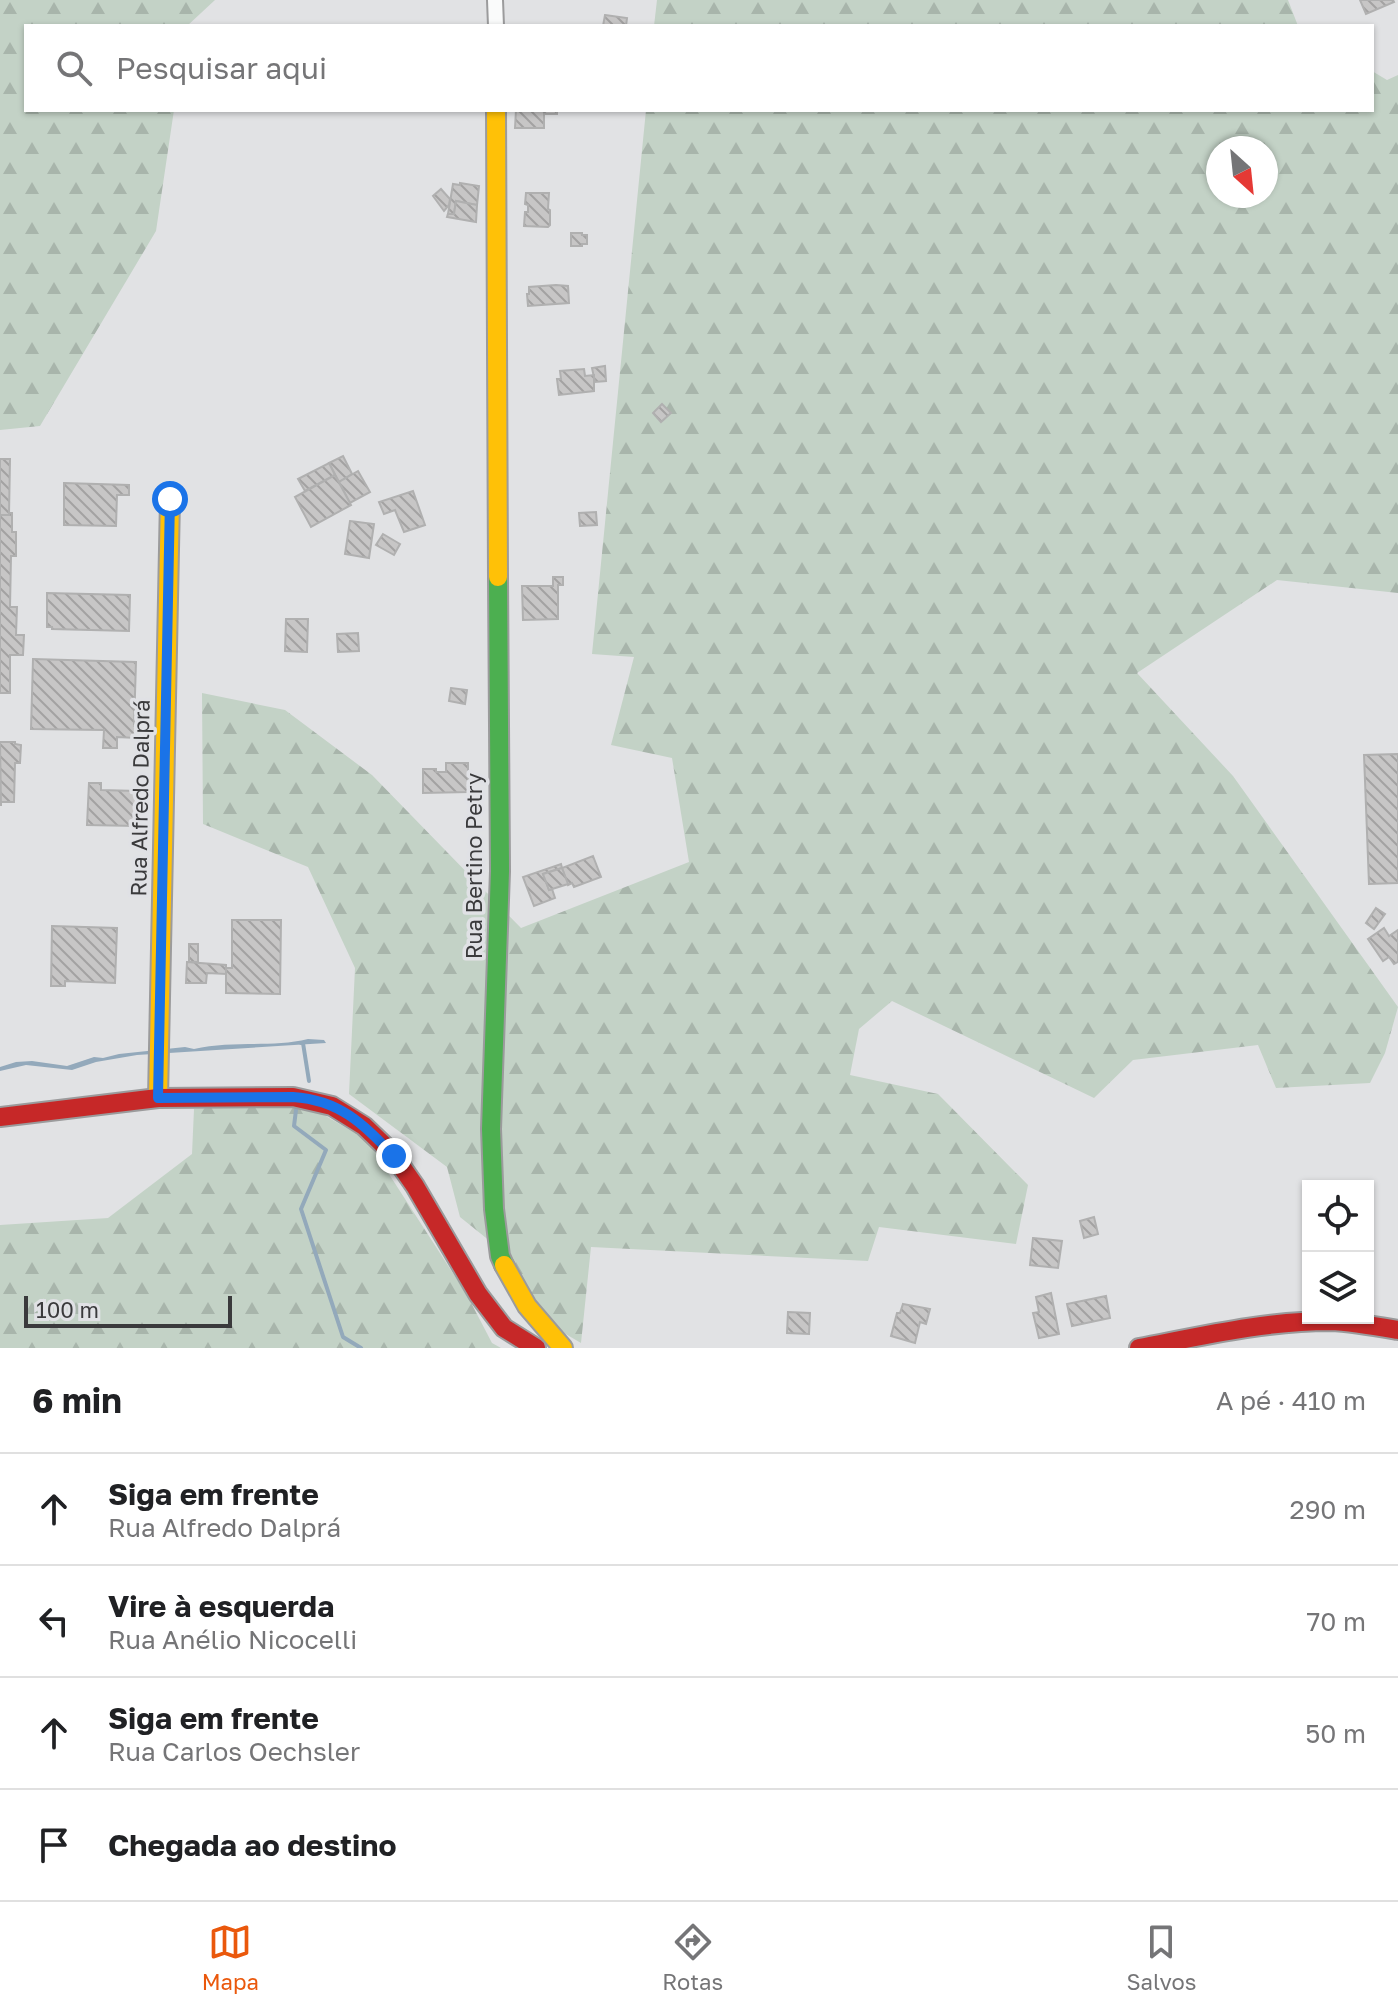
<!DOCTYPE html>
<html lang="pt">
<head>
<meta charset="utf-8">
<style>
	:root { --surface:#fff; --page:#f2f2f2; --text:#202124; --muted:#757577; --line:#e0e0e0; --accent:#ea580c }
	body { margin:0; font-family:"Golos Text",sans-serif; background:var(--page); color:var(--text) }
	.controls { position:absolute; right:24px; bottom:24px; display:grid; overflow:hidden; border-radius:0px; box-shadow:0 2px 6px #0004 }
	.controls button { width:72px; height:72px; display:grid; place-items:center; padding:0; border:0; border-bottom:2px solid var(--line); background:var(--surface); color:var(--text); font:40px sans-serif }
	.compass { position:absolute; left:1206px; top:136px; width:72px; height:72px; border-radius:50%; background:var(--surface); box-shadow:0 2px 6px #0004; rotate:153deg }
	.scale { position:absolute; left:24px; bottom:20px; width:208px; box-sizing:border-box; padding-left:8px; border:4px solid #3a3a3c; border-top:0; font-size:22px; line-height:28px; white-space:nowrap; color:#3a3a3c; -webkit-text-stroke:6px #e0e1e5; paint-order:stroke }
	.stop { position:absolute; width:24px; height:24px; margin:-18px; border:6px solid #1a73e8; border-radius:50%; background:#fff }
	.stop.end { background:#1a73e8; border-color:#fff; box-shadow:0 2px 8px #0008 }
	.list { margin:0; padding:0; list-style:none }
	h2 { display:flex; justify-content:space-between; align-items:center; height:104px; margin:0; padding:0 32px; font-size:34px }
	h2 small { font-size:26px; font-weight:400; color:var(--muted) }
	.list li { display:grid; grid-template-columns:52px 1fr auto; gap:24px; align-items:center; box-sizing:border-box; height:112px; padding:0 32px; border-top:2px solid var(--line) }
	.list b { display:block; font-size:30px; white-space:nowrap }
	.list p { margin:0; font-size:26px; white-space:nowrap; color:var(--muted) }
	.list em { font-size:26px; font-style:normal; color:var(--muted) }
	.icon { flex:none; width:44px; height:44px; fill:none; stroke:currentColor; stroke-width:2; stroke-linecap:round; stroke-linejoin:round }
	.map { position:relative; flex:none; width:1398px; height:1348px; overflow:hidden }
	.search { position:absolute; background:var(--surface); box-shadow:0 2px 6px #0004; left:24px; right:24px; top:24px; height:88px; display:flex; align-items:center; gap:20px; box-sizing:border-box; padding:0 28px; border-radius:0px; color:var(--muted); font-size:30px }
	.sheet { height:552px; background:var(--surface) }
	nav { display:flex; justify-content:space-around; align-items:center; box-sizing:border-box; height:112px; border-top:2px solid var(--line); background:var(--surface); font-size:22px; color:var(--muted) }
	nav a { display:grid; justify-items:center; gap:4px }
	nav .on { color:var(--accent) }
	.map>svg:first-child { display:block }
</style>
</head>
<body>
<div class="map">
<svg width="1398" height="1348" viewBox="0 0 1398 1348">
	<defs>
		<pattern id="forest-firs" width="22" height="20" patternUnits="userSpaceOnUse" patternTransform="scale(2)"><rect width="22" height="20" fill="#c3d2c6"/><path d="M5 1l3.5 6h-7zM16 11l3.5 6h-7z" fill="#a8b5ab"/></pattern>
		<pattern id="building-back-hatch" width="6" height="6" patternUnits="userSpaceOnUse" patternTransform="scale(2)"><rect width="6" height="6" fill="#c7c6c6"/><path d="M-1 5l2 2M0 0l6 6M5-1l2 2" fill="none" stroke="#a3a2a2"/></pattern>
	</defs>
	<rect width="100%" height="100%" fill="#e1e2e4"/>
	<g fill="url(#forest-firs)" fill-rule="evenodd">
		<path d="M 0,0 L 215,0 L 187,26 L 26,26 L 26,110 L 174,110 L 156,231 L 40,426 L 0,430 Z"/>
		<path d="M 657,0 L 1288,0 L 1298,26 L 654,26 Z"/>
		<path d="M 1372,71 L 1387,80 L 1398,75 L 1398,593 L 1277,580 L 1137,673 L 1233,776 L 1398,1007 L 1385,1053 L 1370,1083 L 1276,1088 L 1258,1045 L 1133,1060 L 1094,1098 L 892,1001 L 859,1029 L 850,1075 L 938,1094 L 1028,1185 L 1016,1244 L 879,1227 L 868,1261 L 591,1247 L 581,1343 L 557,1329 L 534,1302 L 506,1254 L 460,1217 L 447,1167 L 349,1094 L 355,968 L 308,867 L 203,824 L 202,693 L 285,710 L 372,775 L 521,928 L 689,862 L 672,758 L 611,745 L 634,657 L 592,654 L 646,110 L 1372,110 ZM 1218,148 L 1266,148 L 1266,196 L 1218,196 Z"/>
		<path d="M 265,1105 L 307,1105 L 367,1140 L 467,1295 L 492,1343 L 501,1348 L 0,1348 L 0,1225 L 108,1218 L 192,1154 L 194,1109 Z"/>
	</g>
	<path fill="#93a9bb" d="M 308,1039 L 324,1040 L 326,1043 L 137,1055 L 96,1062 L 72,1070 L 26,1065 L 0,1071 L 0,1067 L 16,1062 L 32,1061 L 67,1066 L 94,1057 L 103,1058 L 119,1054 L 185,1047 L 194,1049 C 231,1040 271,1048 308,1039 Z"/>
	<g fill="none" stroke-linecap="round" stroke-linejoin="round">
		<g stroke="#93a9bb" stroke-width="4">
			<path d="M 301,1043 L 303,1043 L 309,1081"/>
			<path d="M 296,1110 L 294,1126 L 326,1150 L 301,1209 L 343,1337 L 361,1348"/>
		</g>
	</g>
	<g fill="url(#building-back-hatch)" stroke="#b0b0b0" stroke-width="2">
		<path d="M 1360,0 L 1393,0 L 1394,2 L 1366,14 Z"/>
		<path d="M 605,15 L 627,18 L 626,26 L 603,26 Z"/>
		<path d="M 516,110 L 557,110 L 557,114 L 544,114 L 544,128 L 515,128 Z"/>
		<path d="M 460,183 L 479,186 L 477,205 L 456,201 L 454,214 L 448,214 L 453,184 L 460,185 Z"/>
		<path d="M 441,189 L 450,199 L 449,205 L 444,211 L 433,196 Z"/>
		<path d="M 526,193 L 549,193 L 548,209 L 550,210 L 550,225 L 548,227 L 524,226 L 525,212 L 528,212 L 528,205 L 525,204 Z"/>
		<path d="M 456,201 L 477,205 L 476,222 L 447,217 L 448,214 L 454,214 Z"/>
		<path d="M 571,233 L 582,233 L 582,235 L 587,235 L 587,244 L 582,244 L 582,246 L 571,246 Z"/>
		<path d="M 556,285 L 568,286 L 569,303 L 528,306 L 527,294 L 529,294 L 529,287 Z"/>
		<path d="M 605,366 L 606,381 L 595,382 L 592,368 Z"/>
		<path d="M 584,369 L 585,376 L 594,375 L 594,391 L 559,395 L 557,379 L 561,379 L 560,371 Z"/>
		<path d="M 662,404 L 671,413 L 661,422 L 653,413 Z"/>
		<path d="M 343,456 L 352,474 L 339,482 L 329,463 Z"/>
		<path d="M 0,459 L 10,459 L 9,515 L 0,515 Z"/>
		<path d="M 329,463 L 335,475 L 305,491 L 298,479 Z"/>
		<path d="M 358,471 L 370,492 L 350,503 L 339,482 Z"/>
		<path d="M 335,475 L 351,505 L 311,527 L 295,497 Z"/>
		<path d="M 64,483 L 129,485 L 129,495 L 117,495 L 116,526 L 64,525 Z"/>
		<path d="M 413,491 L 425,525 L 404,532 L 395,510 L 384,514 L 379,502 Z"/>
		<path d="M 596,512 L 597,525 L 580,526 L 579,513 Z"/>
		<path d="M 9,513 L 12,513 L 12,532 L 16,532 L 16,556 L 11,556 L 10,607 L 17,607 L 16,635 L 24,635 L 23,655 L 10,655 L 10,693 L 0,693 L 0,515 L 9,515 Z"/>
		<path d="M 350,521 L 374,524 L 369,558 L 345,554 Z"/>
		<path d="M 383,534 L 400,544 L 394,555 L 376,545 Z"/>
		<path d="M 553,577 L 563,577 L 563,585 L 558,585 L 558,619 L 523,620 L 522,586 L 553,586 Z"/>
		<path d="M 47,593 L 130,595 L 129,631 L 52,629 L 52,627 L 47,627 Z"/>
		<path d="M 286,619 L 308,619 L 307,652 L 285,651 Z"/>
		<path d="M 358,633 L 359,651 L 338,652 L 337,634 Z"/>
		<path d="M 33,659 L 136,662 L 134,726 L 137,727 L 136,738 L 117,737 L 117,748 L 103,748 L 104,730 L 31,729 Z"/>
		<path d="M 451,688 L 467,690 L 465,704 L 449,701 Z"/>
		<path d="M 0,742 L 15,742 L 15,744 L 21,745 L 20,763 L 15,763 L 14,802 L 1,802 L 1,806 Z"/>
		<path d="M 1398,754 L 1398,883 L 1369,884 L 1364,755 Z"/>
		<path d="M 446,763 L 468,763 L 468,792 L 423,793 L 423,769 L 436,769 L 436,772 L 446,772 Z"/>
		<path d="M 89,783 L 101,783 L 101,790 L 137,791 L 136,826 L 87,825 Z"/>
		<path d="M 593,856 L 601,877 L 574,887 L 572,883 L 568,885 L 562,868 Z"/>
		<path d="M 561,864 L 562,868 L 543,874 L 549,890 L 552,889 L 555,898 L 534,906 L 523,877 Z"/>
		<path d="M 562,868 L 568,884 L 549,890 L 543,874 Z"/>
		<path d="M 1376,908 L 1385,914 L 1374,929 L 1366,923 Z"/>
		<path d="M 232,920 L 281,920 L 280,994 L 226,993 L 226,968 L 232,968 Z"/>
		<path d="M 52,926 L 117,928 L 115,983 L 65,981 L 65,986 L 51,986 Z"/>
		<path d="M 1384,928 L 1389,936 L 1398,930 L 1398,962 L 1394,964 L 1389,957 L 1383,961 L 1368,939 Z"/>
		<rect x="189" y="944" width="9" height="18"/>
		<path d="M 187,962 L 226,965 L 226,974 L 207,973 L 206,983 L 186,983 Z"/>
		<path d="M 1094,1217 L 1098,1234 L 1084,1238 L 1080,1221 Z"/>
		<path d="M 1033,1238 L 1062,1241 L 1058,1268 L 1030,1265 Z"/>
		<path d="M 1051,1293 L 1059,1334 L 1039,1338 L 1033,1313 L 1039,1312 L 1036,1297 Z"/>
		<path d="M 1106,1296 L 1110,1318 L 1072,1326 L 1067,1304 Z"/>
		<path d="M 903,1304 L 930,1309 L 926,1324 L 920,1322 L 915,1343 L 891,1336 L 897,1313 L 900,1313 Z"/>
		<path d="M 788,1312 L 810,1313 L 809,1334 L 787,1333 Z"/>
	</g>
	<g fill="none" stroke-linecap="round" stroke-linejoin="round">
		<defs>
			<path id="street" d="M 495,0 L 496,26"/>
			<path id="fast" d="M 498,577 L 500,871 L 491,1129 L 494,1209 L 500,1256 L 504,1265"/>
			<g id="slow">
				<path d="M 496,110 L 498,577"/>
				<path d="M 158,1098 L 170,499"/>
				<path d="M 504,1265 L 527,1306 L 563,1348"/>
			</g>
			<g id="jam">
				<path d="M 0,1117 L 158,1098 L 293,1097 L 332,1106 L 364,1126 L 392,1153 L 415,1186 L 478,1294 L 504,1328 L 536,1348"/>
				<path d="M 1139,1348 C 1202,1336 1265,1321 1330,1321 C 1353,1322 1375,1326 1398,1330"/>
			</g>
		</defs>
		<use href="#street" stroke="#9b9b9c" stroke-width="18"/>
		<use href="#fast" stroke="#9b9b9c" stroke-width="22"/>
		<use href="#slow" stroke="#9b9b9c" stroke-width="22"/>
		<use href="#jam" stroke="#9b9b9c" stroke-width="22"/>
		<use href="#street" stroke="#fafbfb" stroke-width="14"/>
		<use href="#fast" stroke="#4caf50" stroke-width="18"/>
		<use href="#slow" stroke="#ffc107" stroke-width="18"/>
		<use href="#jam" stroke="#c62828" stroke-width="18"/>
	</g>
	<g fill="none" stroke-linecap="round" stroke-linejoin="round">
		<path stroke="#1a73e8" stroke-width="10" d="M 170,499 L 158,1098 L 293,1097 C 340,1100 363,1124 394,1156"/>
	</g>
	<g text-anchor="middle" stroke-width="7" stroke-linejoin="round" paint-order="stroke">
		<g font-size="22" fill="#3a3a3c" stroke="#e0e1e5">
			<text transform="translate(140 798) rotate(-89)" y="8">Rua Alfredo Dalprá</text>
			<text transform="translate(474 866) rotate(-90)" y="8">Rua Bertino Petry</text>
		</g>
	</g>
</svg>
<div class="controls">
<button><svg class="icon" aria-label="locate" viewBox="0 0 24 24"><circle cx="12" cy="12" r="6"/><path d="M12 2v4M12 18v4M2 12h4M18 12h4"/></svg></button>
<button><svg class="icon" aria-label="layers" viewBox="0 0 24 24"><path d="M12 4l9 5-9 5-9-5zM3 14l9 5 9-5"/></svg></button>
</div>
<svg class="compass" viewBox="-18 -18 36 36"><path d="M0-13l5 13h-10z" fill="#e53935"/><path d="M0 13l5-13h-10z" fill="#757577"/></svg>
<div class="scale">100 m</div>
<div class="stop" style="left:170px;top:499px"></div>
<div class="stop end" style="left:394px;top:1156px"></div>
<div class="search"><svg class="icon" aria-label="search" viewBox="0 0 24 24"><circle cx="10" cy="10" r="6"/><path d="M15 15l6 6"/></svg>Pesquisar aqui</div>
</div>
<section class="sheet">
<h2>6 min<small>A pé · 410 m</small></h2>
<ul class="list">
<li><svg class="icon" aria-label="ahead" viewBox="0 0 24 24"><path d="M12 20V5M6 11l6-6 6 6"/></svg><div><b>Siga em frente</b><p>Rua Alfredo Dalprá</p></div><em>290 m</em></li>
<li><svg class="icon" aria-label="left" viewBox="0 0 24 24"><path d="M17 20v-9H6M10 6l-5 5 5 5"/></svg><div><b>Vire à esquerda</b><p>Rua Anélio Nicocelli</p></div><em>70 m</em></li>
<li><svg class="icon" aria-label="ahead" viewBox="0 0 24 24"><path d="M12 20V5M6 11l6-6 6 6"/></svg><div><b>Siga em frente</b><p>Rua Carlos Oechsler</p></div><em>50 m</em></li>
<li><svg class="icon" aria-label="arrive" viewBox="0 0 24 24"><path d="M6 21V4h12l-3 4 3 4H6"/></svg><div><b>Chegada ao destino</b></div></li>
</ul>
</section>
<nav>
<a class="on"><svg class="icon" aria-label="map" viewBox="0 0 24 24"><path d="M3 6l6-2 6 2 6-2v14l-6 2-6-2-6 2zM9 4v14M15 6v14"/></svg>Mapa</a>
<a><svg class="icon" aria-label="directions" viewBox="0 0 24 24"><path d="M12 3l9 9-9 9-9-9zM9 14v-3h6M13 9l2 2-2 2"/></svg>Rotas</a>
<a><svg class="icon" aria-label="saved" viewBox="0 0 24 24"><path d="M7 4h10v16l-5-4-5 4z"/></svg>Salvos</a>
</nav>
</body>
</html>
